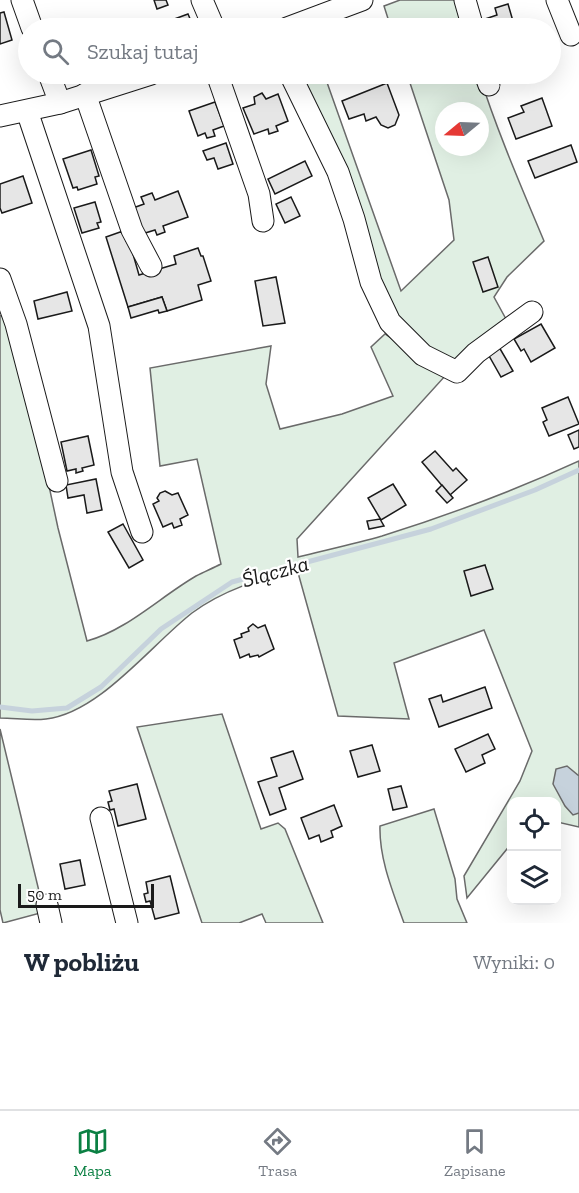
<!DOCTYPE html>
<html lang="pl">
<head>
<meta charset="utf-8">
<style>
	:root { --surface:#fff; --page:#f6f6f7; --text:#1f2937; --muted:#747a83; --line:#e0e1e3; --accent:#0b8043 }
	body { margin:0; font-family:"Zilla Slab",serif; background:var(--page); color:var(--text) }
	.controls { position:absolute; right:18px; bottom:18px; display:grid; overflow:hidden; border-radius:12px; box-shadow:0 6px 24px #0002 }
	.controls button { width:54px; height:54px; display:grid; place-items:center; padding:0; border:0; border-bottom:2px solid var(--line); background:var(--surface); color:var(--text); font:30px sans-serif }
	.compass { position:absolute; left:435px; top:102px; width:54px; height:54px; border-radius:50%; background:var(--surface); box-shadow:0 6px 24px #0002; rotate:251deg }
	.scale { position:absolute; left:18px; bottom:15px; width:136px; box-sizing:border-box; padding-left:6px; border:3px solid #1a1a1a; border-top:0; font-size:16px; line-height:21px; white-space:nowrap; color:#1a1a1a; -webkit-text-stroke:4px #fff; paint-order:stroke }
	.list { margin:0; padding:0; list-style:none }
	h2 { display:flex; justify-content:space-between; align-items:center; height:78px; margin:0; padding:0 24px; font-size:26px }
	h2 small { font-size:20px; font-weight:400; color:var(--muted) }
	.icon { flex:none; width:33px; height:33px; fill:none; stroke:currentColor; stroke-width:2; stroke-linecap:round; stroke-linejoin:round }
	.map { position:relative; flex:none; width:579px; height:923px; overflow:hidden }
	.search { position:absolute; background:var(--surface); box-shadow:0 6px 24px #0002; left:18px; right:18px; top:18px; height:66px; display:flex; align-items:center; gap:15px; box-sizing:border-box; padding:0 21px; border-radius:33px; color:var(--muted); font-size:22px }
	.sheet { height:186px; background:var(--surface) }
	nav { display:flex; justify-content:space-around; align-items:center; box-sizing:border-box; height:84px; border-top:2px solid var(--line); background:var(--surface); font-size:16px; color:var(--muted) }
	nav a { display:grid; justify-items:center; gap:3px }
	nav .on { color:var(--accent) }
	.map>svg:first-child { display:block }
</style>
</head>
<body>
<div class="map">
<svg width="579" height="923" viewBox="0 0 579 923">
	<rect width="100%" height="100%" fill="#fff"/>
	<g fill="#e0efe3" stroke="#6a6a6a" stroke-width="1.5" fill-rule="evenodd">
		<path d="M 400,0 L 457,0 L 466,28 L 391,28 L 384,6 Z"/>
		<path d="M 296,74 L 324,74 L 401,291 L 454,240 L 449,200 L 407,74 L 479,74 C 497,131 521,186 544,241 L 507,277 L 494,297 L 506,319 L 458,362 L 435,354 L 398,324 ZM 444,111 L 480,111 L 480,147 L 444,147 Z"/>
		<path d="M 7,313 L 28,388 L 58,528 L 87,641 C 127,630 160,597 196,576 C 204,572 213,568 221,564 L 197,459 L 160,466 L 150,368 L 271,346 L 266,384 L 280,429 L 342,414 L 393,396 L 371,347 L 385,334 L 446,375 L 297,539 L 298,557 C 326,550 354,544 382,536 C 449,515 516,490 579,461 L 579,827 L 557,822 L 556,802 L 512,802 L 511,844 L 467,898 L 464,876 L 520,781 L 532,751 L 484,630 L 394,663 L 409,719 L 338,716 L 297,569 C 260,579 223,590 192,613 C 150,646 99,713 46,719 C 31,721 15,718 0,718 L 0,316 Z"/>
		<path d="M 222,714 L 261,829 L 278,823 L 285,829 L 323,923 L 266,923 L 262,914 L 239,923 L 202,923 L 137,727 Z"/>
		<path d="M 0,729 L 44,912 L 3,923 L 0,910 Z"/>
		<path d="M 434,809 L 455,879 L 457,899 L 467,923 L 404,923 C 393,892 379,859 380,826 Z"/>
	</g>
	<path fill="#c6d2dc" stroke="#6a6a6a" stroke-width="1.5" d="M 567,766 L 579,776 L 579,813 L 573,815 L 565,806 L 553,784 L 556,769 Z"/>
	<g fill="none" stroke-linecap="round" stroke-linejoin="round">
		<path stroke="#c6d2dc" stroke-width="5" d="M 0,707 L 32,711 L 67,708 L 101,687 L 161,629 L 232,582 L 431,529 L 535,490 L 579,470"/>
	</g>
	<g fill="#e6e6e6" stroke="#1a1a1a" stroke-width="1.5">
		<path d="M 154,0 L 166,0 L 168,5 L 157,9 Z"/>
		<path d="M 508,4 L 515,28 L 484,28 L 482,20 L 497,15 L 495,8 Z"/>
		<path d="M 4,12 L 12,40 L 0,44 L 0,13 Z"/>
		<path d="M 188,14 L 194,28 L 159,28 L 158,25 Z"/>
		<path d="M 387,83 L 399,115 L 395,125 L 388,128 L 381,125 L 376,117 L 366,121 L 364,114 L 349,119 L 342,101 Z"/>
		<path d="M 262,93 L 266,99 L 278,94 L 288,121 L 276,126 L 278,131 L 269,134 L 268,129 L 254,134 L 243,108 L 255,104 L 254,97 Z"/>
		<path d="M 542,98 L 552,126 L 516,139 L 508,118 L 524,112 L 521,106 Z"/>
		<path d="M 215,102 L 224,126 L 213,130 L 215,136 L 207,138 L 205,133 L 198,136 L 189,111 Z"/>
		<path d="M 226,143 L 233,164 L 218,169 L 214,158 L 207,160 L 203,151 Z"/>
		<path d="M 571,145 L 577,162 L 535,178 L 528,161 Z"/>
		<path d="M 91,150 L 99,176 L 95,177 L 97,184 L 78,190 L 77,187 L 73,188 L 63,159 Z"/>
		<path d="M 305,161 L 312,176 L 275,194 L 268,179 Z"/>
		<path d="M 23,176 L 32,203 L 2,213 L 0,208 L 0,184 Z"/>
		<path d="M 178,191 L 188,217 L 163,226 L 165,232 L 157,235 L 155,230 L 142,234 L 133,208 L 144,204 L 141,197 L 152,193 L 155,200 Z"/>
		<path d="M 291,197 L 300,216 L 285,223 L 276,204 Z"/>
		<path d="M 95,202 L 101,222 L 97,223 L 99,228 L 82,233 L 74,208 Z"/>
		<path d="M 123,231 L 126,241 L 129,240 L 139,275 L 176,264 L 174,256 L 198,248 L 201,256 L 203,256 L 211,281 L 198,285 L 202,300 L 167,311 L 162,297 L 128,307 L 106,237 Z"/>
		<path d="M 488,257 L 498,287 L 483,292 L 473,262 Z"/>
		<path d="M 276,277 L 285,323 L 263,326 L 255,281 Z"/>
		<path d="M 67,292 L 72,311 L 38,319 L 34,301 Z"/>
		<path d="M 162,297 L 167,311 L 159,313 L 158,310 L 131,318 L 128,307 Z"/>
		<path d="M 541,324 L 555,348 L 531,362 L 524,349 L 521,351 L 514,339 Z"/>
		<path d="M 499,347 L 513,371 L 501,377 L 488,354 Z"/>
		<path d="M 568,397 L 579,424 L 549,436 L 543,422 L 547,420 L 542,408 Z"/>
		<path d="M 579,430 L 579,447 L 574,449 L 568,435 Z"/>
		<path d="M 88,436 L 94,465 L 82,468 L 83,471 L 76,473 L 76,469 L 67,471 L 61,442 Z"/>
		<path d="M 435,451 L 453,471 L 456,468 L 467,480 L 450,495 L 422,462 Z"/>
		<path d="M 96,479 L 102,510 L 87,513 L 84,495 L 68,498 L 66,485 Z"/>
		<path d="M 393,484 L 406,505 L 381,520 L 368,498 Z"/>
		<path d="M 442,485 L 453,498 L 447,503 L 436,491 Z"/>
		<path d="M 165,491 L 172,495 L 178,493 L 188,515 L 180,519 L 182,525 L 174,528 L 172,523 L 163,527 L 153,504 L 159,501 L 157,498 L 160,493 Z"/>
		<path d="M 380,519 L 384,526 L 369,529 L 367,521 Z"/>
		<path d="M 123,524 L 143,560 L 129,568 L 108,532 Z"/>
		<path d="M 485,565 L 493,589 L 471,596 L 464,571 Z"/>
		<path d="M 253,624 L 258,628 L 265,625 L 274,649 L 259,657 L 258,655 L 250,657 L 249,654 L 240,658 L 234,640 L 242,637 L 241,634 L 249,631 L 248,628 Z"/>
		<path d="M 485,687 L 492,708 L 439,727 L 429,699 L 441,695 L 443,702 Z"/>
		<path d="M 488,734 L 495,749 L 482,755 L 485,763 L 466,772 L 455,749 Z"/>
		<path d="M 372,745 L 380,771 L 358,777 L 350,751 Z"/>
		<path d="M 293,751 L 303,779 L 279,788 L 286,809 L 270,815 L 258,782 L 277,776 L 271,758 Z"/>
		<path d="M 137,784 L 146,819 L 118,826 L 114,809 L 110,810 L 108,802 L 112,801 L 109,791 Z"/>
		<path d="M 401,786 L 407,807 L 393,810 L 388,789 Z"/>
		<path d="M 334,805 L 342,826 L 331,831 L 333,837 L 321,842 L 319,835 L 309,839 L 301,818 Z"/>
		<path d="M 80,860 L 85,885 L 65,889 L 60,864 Z"/>
		<path d="M 170,876 L 179,913 L 155,919 L 150,901 L 146,902 L 144,894 L 148,893 L 146,882 Z"/>
	</g>
	<g fill="none" stroke-linecap="round" stroke-linejoin="round">
		<defs>
			<g id="minor">
				<path d="M 22,0 L 32,28"/>
				<path d="M 202,0 L 214,28"/>
				<path d="M 465,0 L 473,28"/>
				<path d="M 557,0 L 571,35"/>
				<path d="M 287,28 L 362,0"/>
				<path d="M 49,74 L 60,103"/>
				<path d="M 217,74 L 259,194 L 263,221"/>
				<path d="M 290,74 L 338,172 L 354,219 L 371,282 L 390,322 L 423,355 L 457,372 L 476,353 L 532,312"/>
				<path d="M 485,74 L 489,85"/>
				<path d="M 85,94 L 132,230 L 151,266"/>
				<path d="M 27,111 L 99,326 L 122,472 L 142,532"/>
				<path d="M 0,116 L 60,103 L 151,74"/>
				<path d="M 0,279 L 16,324 L 57,481"/>
				<path d="M 101,818 L 127,923"/>
				<path d="M 47,905 L 51,923"/>
			</g>
		</defs>
		<use href="#minor" stroke="#1a1a1a" stroke-width="23"/>
		<use href="#minor" stroke="#fff" stroke-width="21"/>
	</g>
	<g text-anchor="middle" stroke-width="4.5" stroke-linejoin="round" paint-order="stroke">
		<g font-size="22" font-style="italic" fill="#1a1a1a" stroke="#fff">
			<text transform="translate(275 571) rotate(-15)" y="8">Ślączka</text>
		</g>
	</g>
</svg>
<div class="controls">
<button><svg class="icon" aria-label="locate" viewBox="0 0 24 24"><circle cx="12" cy="12" r="6"/><path d="M12 2v4M12 18v4M2 12h4M18 12h4"/></svg></button>
<button><svg class="icon" aria-label="layers" viewBox="0 0 24 24"><path d="M12 4l9 5-9 5-9-5zM3 14l9 5 9-5"/></svg></button>
</div>
<svg class="compass" viewBox="-18 -18 36 36"><path d="M0-13l5 13h-10z" fill="#e53935"/><path d="M0 13l5-13h-10z" fill="#747a83"/></svg>
<div class="scale">50 m</div>
<div class="search"><svg class="icon" aria-label="search" viewBox="0 0 24 24"><circle cx="10" cy="10" r="6"/><path d="M15 15l6 6"/></svg>Szukaj tutaj</div>
</div>
<section class="sheet">
<h2>W pobliżu<small>Wyniki: 0</small></h2>
<ul class="list">
</ul>
</section>
<nav>
<a class="on"><svg class="icon" aria-label="map" viewBox="0 0 24 24"><path d="M3 6l6-2 6 2 6-2v14l-6 2-6-2-6 2zM9 4v14M15 6v14"/></svg>Mapa</a>
<a><svg class="icon" aria-label="directions" viewBox="0 0 24 24"><path d="M12 3l9 9-9 9-9-9zM9 14v-3h6M13 9l2 2-2 2"/></svg>Trasa</a>
<a><svg class="icon" aria-label="saved" viewBox="0 0 24 24"><path d="M7 4h10v16l-5-4-5 4z"/></svg>Zapisane</a>
</nav>
</body>
</html>
